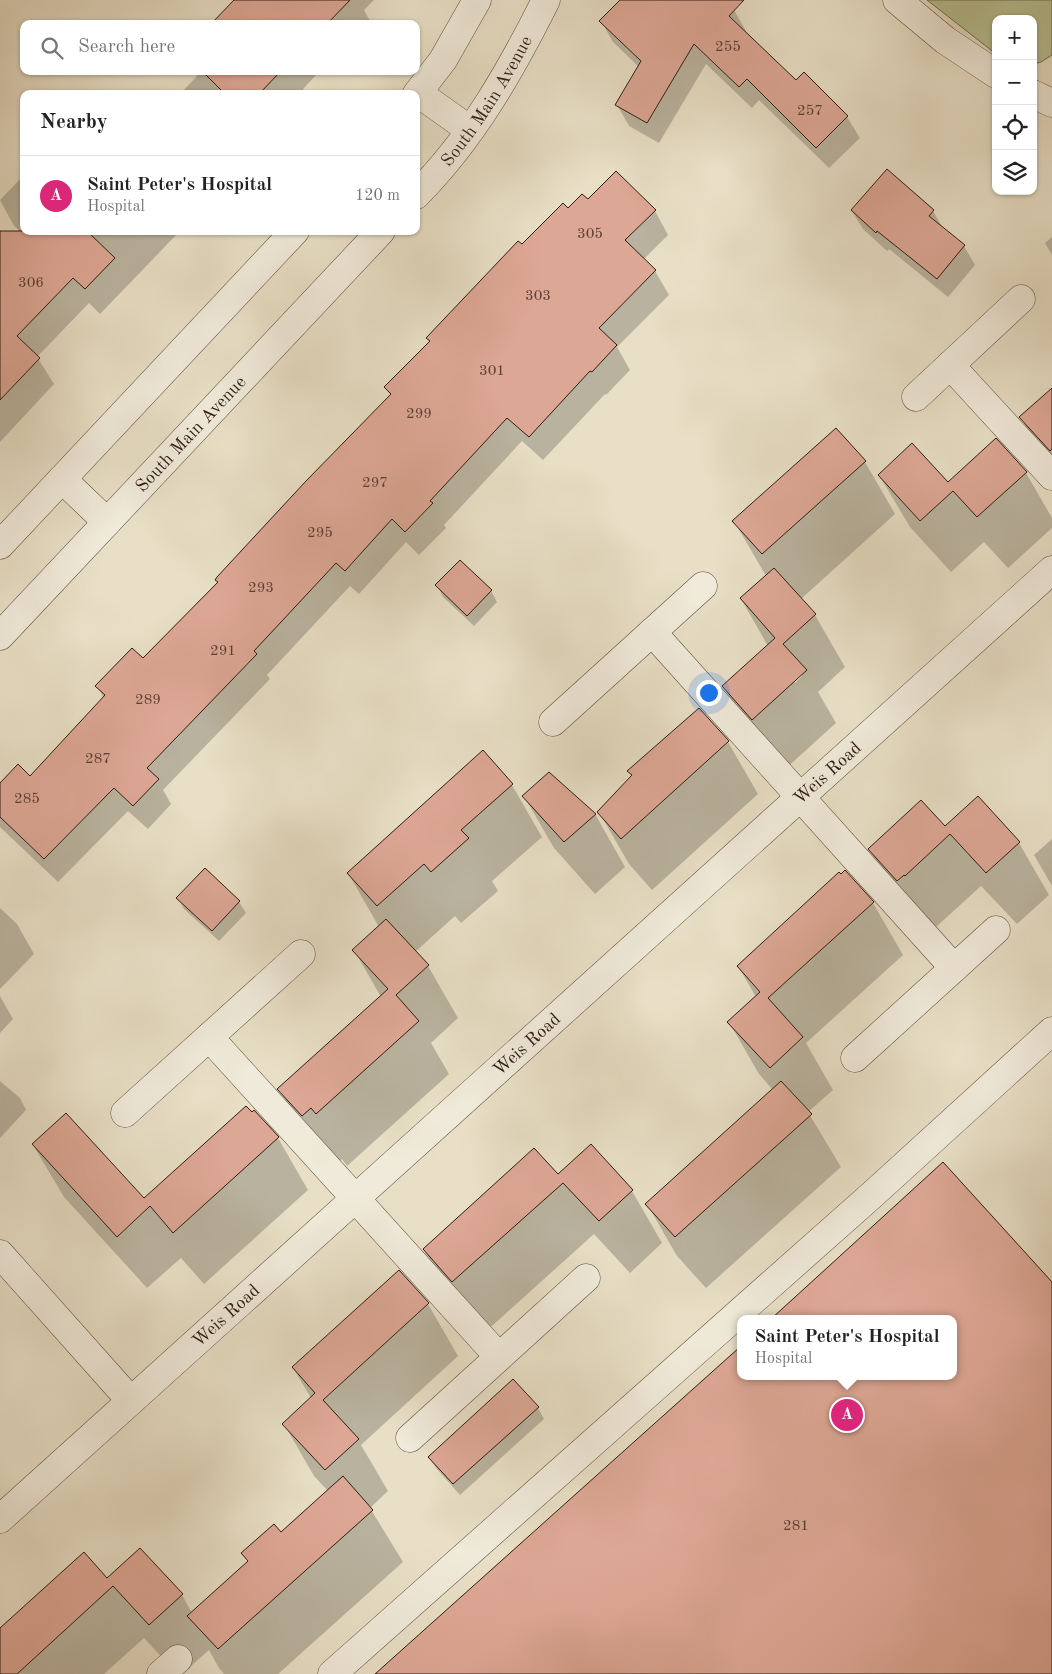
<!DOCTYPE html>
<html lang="en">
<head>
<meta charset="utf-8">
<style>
	:root { --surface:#fff; --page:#f2f2f2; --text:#222; --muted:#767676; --line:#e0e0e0; --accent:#db2777 }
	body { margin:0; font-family:"Old Standard TT",serif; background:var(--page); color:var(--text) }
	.controls { position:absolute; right:15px; top:15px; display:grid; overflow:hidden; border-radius:10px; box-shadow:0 1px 4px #0004 }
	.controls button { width:45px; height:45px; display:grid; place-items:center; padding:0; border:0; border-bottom:1px solid var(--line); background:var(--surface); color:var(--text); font:25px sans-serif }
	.you { position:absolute; left:708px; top:692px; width:18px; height:18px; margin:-12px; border:4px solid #fff; border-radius:50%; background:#1a73e8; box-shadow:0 0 0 8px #1a73e833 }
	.badge { display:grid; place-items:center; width:32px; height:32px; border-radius:50%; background:var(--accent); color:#fff; font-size:16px; font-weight:700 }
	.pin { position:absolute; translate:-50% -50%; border:2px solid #fff; box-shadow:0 1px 5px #0006 }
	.popup { position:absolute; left:737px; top:1315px; width:220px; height:65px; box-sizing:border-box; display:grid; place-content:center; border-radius:10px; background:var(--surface); filter:drop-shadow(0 1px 4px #0005); font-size:16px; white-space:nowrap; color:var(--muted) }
	.popup b { font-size:19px; color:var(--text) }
	.popup::after { content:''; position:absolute; left:50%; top:100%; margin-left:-10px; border:10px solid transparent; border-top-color:var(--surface) }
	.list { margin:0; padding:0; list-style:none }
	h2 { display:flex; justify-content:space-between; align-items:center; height:65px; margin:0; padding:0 20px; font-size:21px }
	h2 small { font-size:16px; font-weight:400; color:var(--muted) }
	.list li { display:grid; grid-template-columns:32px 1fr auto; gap:15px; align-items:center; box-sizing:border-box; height:80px; padding:0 20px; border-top:1px solid var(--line) }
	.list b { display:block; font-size:19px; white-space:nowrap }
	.list p { margin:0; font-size:16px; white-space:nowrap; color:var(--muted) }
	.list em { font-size:16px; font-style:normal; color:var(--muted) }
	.icon { flex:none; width:28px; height:28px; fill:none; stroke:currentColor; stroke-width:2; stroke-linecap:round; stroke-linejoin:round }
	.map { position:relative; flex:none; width:1052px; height:1674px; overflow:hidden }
	.search { position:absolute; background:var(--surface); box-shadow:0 1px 4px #0004; left:20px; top:20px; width:400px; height:55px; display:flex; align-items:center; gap:12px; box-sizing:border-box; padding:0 18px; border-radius:10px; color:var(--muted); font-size:19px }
	.panel { position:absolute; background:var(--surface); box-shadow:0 1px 4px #0004; left:20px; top:90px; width:400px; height:145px; border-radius:10px }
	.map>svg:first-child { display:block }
</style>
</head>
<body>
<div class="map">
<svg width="1052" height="1674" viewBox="0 0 1052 1674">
	<rect width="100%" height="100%" fill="#e8dfc6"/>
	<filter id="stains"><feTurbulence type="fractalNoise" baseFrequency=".004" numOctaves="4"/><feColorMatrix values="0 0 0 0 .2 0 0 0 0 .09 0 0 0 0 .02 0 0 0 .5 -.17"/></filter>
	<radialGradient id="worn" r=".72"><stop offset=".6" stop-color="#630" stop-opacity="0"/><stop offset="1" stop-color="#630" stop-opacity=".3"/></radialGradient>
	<path fill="#b8c193" stroke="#736f52" d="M 927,0 L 1052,0 L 1052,55 L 1041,62 L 1033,64 L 1033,19 L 996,19 L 996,54 Z"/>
	<g fill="#0003" fill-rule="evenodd">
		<path d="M 251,0 L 374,0 L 364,10 L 370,21 L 367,24 L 213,24 Z"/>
		<path d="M 621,0 L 724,0 L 734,10 L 746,31 L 745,33 L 796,82 L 847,117 L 860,138 L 829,168 L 759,100 L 752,108 L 706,64 L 659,143 L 629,126 L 617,105 L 639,67 L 613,42 L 601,21 Z"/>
		<path d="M 195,71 L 320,71 L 303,89 L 306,94 L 180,94 L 197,76 Z"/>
		<path d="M 24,175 L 24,231 L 180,231 L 100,314 L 89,303 L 37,357 L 54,384 L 0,442 L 0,250 L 19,230 L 14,226 L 0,200 Z"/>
		<path d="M 588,201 L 655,211 L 668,235 L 643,260 L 655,271 L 669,295 L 617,347 L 630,370 L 606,395 L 605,394 L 543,460 L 522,441 L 444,525 L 446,528 L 419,555 L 406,542 L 359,594 L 350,586 L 267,675 L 270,679 L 163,790 L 171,804 L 148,829 L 128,811 L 58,882 L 0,827 L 0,785 L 30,777 L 104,698 L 97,686 L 143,660 L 219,583 L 217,580 L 391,396 L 385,387 L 430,343 L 427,338 L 522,246 L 568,210 Z"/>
		<path d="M 852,211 L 933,211 L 944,230 L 964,246 L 975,265 L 948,297 L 889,249 L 887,251 L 863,229 Z"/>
		<path d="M 1052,237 L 1052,255 L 1045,243 Z"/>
		<path d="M 1052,390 L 1052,471 L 1021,418 Z"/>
		<path d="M 836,429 L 865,462 L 895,514 L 801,599 L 815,615 L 845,667 L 818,692 L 836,723 L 783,771 L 754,739 L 724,687 L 768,646 L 741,599 L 766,576 L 734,521 ZM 802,673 L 802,676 L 795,683 L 793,681 Z"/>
		<path d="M 1026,473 L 1052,518 L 1052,528 L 1008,568 L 984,542 L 951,572 L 910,527 L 879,475 L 948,484 Z"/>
		<path d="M 437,585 L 491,591 L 497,602 L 474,626 L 443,597 Z"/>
		<path d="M 728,742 L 758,794 L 652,890 L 629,864 L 599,812 L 632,777 L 629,772 Z"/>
		<path d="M 512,785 L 542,837 L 492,881 L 498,891 L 461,923 L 455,916 L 415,952 L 428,966 L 458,1018 L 431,1043 L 449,1074 L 347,1166 L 342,1159 L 333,1168 L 309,1141 L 279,1089 L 381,997 L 354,950 L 379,927 L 348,873 Z"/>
		<path d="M 524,796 L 595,814 L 625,867 L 595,894 L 554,848 Z"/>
		<path d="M 945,828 L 1019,843 L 1049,895 L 1017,924 L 981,886 L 936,927 L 899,901 L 869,849 Z"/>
		<path d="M 1052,839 L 1052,886 L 1034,855 Z"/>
		<path d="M 205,869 L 239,902 L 246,913 L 219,941 L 184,909 L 178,898 Z"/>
		<path d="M 873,903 L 903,955 L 806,1043 L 833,1090 L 808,1112 L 841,1167 L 706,1288 L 677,1256 L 647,1204 L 773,1090 L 759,1074 L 729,1022 L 756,997 L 738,966 Z"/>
		<path d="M 0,908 L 17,924 L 34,954 L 0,989 Z"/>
		<path d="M 0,996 L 13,1019 L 0,1033 Z"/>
		<path d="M 0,1081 L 20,1098 L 26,1110 L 0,1138 Z"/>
		<path d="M 278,1138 L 308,1190 L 204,1284 L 181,1258 L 147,1288 L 64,1197 L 33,1145 L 144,1200 Z"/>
		<path d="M 591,1146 L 632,1191 L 662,1243 L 630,1273 L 594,1234 L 483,1334 L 454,1302 L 424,1250 L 558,1176 Z"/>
		<path d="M 399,1272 L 428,1304 L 458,1356 L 361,1445 L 388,1491 L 370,1508 L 403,1562 L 278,1674 L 224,1674 L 219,1668 L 209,1650 L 182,1674 L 177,1674 L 144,1638 L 104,1674 L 0,1674 L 0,1629 L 107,1580 L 182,1595 L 192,1613 L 248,1562 L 243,1553 L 281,1533 L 328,1491 L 314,1476 L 284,1424 L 311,1398 L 293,1368 Z"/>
		<path d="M 513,1381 L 538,1408 L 544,1419 L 460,1495 L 436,1468 L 429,1457 Z"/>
	</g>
	<g fill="#dda795" stroke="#2e1d12">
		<path d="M 234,0 L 350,0 L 327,24 L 211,24 Z"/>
		<path d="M 620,0 L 744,0 L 729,16 L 796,80 L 804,72 L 848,116 L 816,148 L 747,79 L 739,87 L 694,44 L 647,123 L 615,105 L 641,61 L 599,21 Z"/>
		<path d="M 202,71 L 281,71 L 259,94 L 225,94 Z"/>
		<path d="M 887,169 L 934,210 L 929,216 L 965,245 L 937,279 L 877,231 L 876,233 L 851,210 Z"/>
		<path d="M 616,171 L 656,210 L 625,240 L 656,270 L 599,328 L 617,345 L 592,372 L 590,371 L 529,437 L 507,418 L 430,501 L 433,503 L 405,532 L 392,519 L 345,571 L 336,563 L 254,651 L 257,654 L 147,768 L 159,779 L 133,806 L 114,788 L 44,859 L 0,817 L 0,783 L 18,764 L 30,776 L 105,695 L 95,686 L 132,648 L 143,658 L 218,582 L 215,580 L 217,577 L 306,481 L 391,394 L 384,387 L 430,341 L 426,338 L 518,241 L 522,244 L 563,203 L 568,208 L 582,194 L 588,199 Z"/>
		<path d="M 0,231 L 87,231 L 115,258 L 85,289 L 73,278 L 17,336 L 40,358 L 0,400 Z"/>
		<path d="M 1052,388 L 1052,449 L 1050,451 L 1019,417 Z"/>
		<path d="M 836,428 L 866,461 L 762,554 L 732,521 Z"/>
		<path d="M 996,438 L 1027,472 L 977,517 L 953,491 L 920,521 L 878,475 L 912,443 L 948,482 Z"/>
		<path d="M 460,560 L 492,590 L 467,616 L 435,585 Z"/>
		<path d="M 774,568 L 816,614 L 783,644 L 807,670 L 752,720 L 722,686 L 775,638 L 740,598 Z"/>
		<path d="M 699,708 L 729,741 L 621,839 L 597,812 L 632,775 L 627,771 Z"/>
		<path d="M 483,750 L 513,784 L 461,830 L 469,838 L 431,872 L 424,864 L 377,906 L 347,873 Z"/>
		<path d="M 549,772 L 596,814 L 564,842 L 522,796 Z"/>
		<path d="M 978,796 L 1020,842 L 986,873 L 950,834 L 905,876 L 904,875 L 897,881 L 868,849 L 921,800 L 945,826 Z"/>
		<path d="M 205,868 L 240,901 L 212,931 L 176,898 Z"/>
		<path d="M 845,870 L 874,902 L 768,998 L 803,1037 L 770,1068 L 727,1022 L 760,992 L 737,966 L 839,872 L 841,874 Z"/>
		<path d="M 386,919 L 429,965 L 396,995 L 419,1021 L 316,1114 L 311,1108 L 302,1116 L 277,1089 L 388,989 L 352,950 Z"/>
		<path d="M 781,1081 L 812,1114 L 675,1237 L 645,1204 Z"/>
		<path d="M 246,1106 L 252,1112 L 254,1110 L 279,1137 L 173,1233 L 150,1206 L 117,1237 L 32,1144 L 66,1113 L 144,1198 Z"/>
		<path d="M 591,1144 L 633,1190 L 599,1221 L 563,1183 L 452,1282 L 423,1249 L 534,1148 L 558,1174 Z"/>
		<path d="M 943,1162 L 1052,1282 L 1052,1674 L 375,1674 L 741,1346 L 741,1376 L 953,1376 L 953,1319 L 771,1319 Z"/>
		<path d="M 399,1270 L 429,1303 L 323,1400 L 359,1439 L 325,1470 L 282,1424 L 315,1393 L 292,1367 Z"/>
		<path d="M 513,1379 L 539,1407 L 453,1484 L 428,1457 Z"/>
		<path d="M 343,1476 L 373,1510 L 218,1649 L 187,1616 L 248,1561 L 241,1553 L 274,1524 L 281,1532 Z"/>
		<path d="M 140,1548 L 183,1594 L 149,1625 L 113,1586 L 17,1674 L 0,1674 L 0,1628 L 84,1552 L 107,1578 Z"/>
	</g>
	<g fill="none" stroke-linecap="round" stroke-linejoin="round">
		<defs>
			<g id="minor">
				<path d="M 897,0 L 945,40 L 996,74"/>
				<path d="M 418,93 L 470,130"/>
				<path d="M 1033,94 L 1052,103"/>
				<path d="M 416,95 L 443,60 L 477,0"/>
				<path id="s1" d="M 416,195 C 472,139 511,70 546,0"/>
				<path d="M 950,365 L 1052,476"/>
				<path d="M 916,397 L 1021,299"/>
				<path d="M 62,479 L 107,522"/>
				<path d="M 0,545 L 295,231"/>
				<path d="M 652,632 L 954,968"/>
				<path id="s2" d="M 0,636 L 381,231"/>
				<path d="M 553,722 L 703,586"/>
				<path d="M 209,1037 L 499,1357"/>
				<path d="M 855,1058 L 996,930"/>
				<path d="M 125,1113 L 301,954"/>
				<path d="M 0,1254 L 131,1401"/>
				<path d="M 410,1438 L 586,1278"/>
				<path id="s3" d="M 0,1519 L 1052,570"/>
				<path d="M 161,1674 L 178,1659"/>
				<path d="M 332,1674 L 873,1194 L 1052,1031"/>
			</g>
		</defs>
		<use href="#minor" stroke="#5c4e3f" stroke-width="29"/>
		<use href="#minor" stroke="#f0eada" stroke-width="28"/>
	</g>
	<g text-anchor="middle" stroke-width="4" stroke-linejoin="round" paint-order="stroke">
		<g font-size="15" fill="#5a4033">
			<text x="728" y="51">255</text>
			<text x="810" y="115">257</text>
			<text x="590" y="238">305</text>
			<text x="31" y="287">306</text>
			<text x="538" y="300">303</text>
			<text x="492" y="375">301</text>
			<text x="419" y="418">299</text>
			<text x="375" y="487">297</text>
			<text x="320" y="537">295</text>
			<text x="261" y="592">293</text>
			<text x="223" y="655">291</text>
			<text x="148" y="704">289</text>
			<text x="98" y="763">287</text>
			<text x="27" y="803">285</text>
			<text x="796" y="1530">281</text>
		</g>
		<g font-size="18" fill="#2e1d12" stroke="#f0eada">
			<text dy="6" stroke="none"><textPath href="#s1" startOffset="118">South Main Avenue</textPath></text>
			<text dy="6" stroke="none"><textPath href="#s2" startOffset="278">South Main Avenue</textPath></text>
			<text dy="6" stroke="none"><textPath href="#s3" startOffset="1114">Weis Road</textPath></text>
			<text dy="6" stroke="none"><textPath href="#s3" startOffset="709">Weis Road</textPath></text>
			<text dy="6" stroke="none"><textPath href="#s3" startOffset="304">Weis Road</textPath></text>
		</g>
	</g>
	<rect width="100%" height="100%" filter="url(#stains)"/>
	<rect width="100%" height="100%" fill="url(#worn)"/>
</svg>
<div class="controls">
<button>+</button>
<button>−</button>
<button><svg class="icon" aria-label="locate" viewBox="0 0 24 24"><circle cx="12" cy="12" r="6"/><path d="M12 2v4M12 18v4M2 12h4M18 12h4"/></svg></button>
<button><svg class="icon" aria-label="layers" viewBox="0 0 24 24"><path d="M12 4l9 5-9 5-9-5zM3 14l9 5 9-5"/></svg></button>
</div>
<div class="you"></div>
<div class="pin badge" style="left:847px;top:1415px">A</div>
<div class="popup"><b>Saint Peter's Hospital</b>Hospital</div>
<div class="search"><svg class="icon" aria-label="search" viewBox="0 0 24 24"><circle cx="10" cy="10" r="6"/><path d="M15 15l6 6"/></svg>Search here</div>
<section class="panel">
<h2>Nearby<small></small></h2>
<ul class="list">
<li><span class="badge">A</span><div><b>Saint Peter's Hospital</b><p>Hospital</p></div><em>120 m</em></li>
</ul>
</section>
</div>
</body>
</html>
